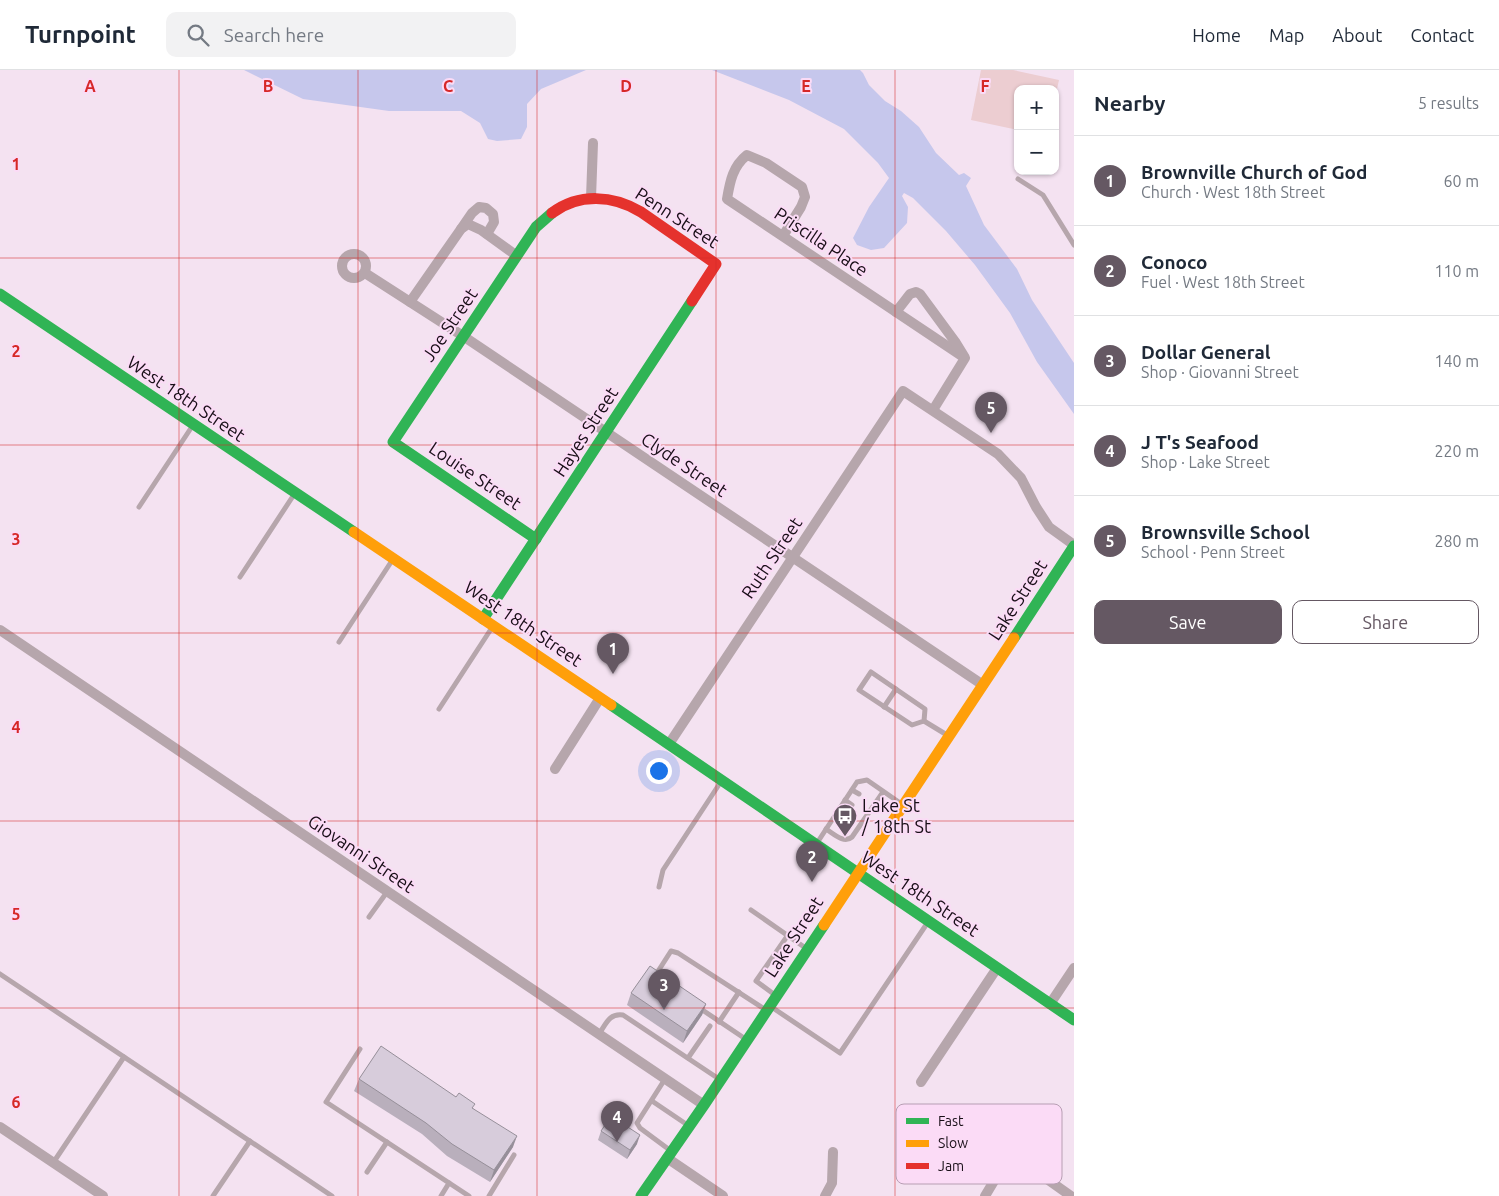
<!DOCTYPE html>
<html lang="en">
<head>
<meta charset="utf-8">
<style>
	:root { --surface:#fff; --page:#f2f2f3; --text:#1f2937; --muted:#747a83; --line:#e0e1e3; --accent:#655863 }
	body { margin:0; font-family:Ubuntu,sans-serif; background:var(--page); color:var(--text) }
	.controls { position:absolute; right:15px; top:15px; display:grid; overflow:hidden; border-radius:10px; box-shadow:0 1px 4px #0004 }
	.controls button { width:45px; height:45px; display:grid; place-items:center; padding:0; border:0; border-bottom:1px solid var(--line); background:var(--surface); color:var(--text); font:25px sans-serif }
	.you { position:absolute; left:658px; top:700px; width:18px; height:18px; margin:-12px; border:4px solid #fff; border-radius:50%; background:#1a73e8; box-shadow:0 0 0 8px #1a73e833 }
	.badge { display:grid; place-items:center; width:32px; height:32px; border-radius:50%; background:var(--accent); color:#fff; font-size:16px; font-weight:700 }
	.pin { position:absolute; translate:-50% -41px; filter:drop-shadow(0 1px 2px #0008) }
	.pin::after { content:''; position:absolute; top:26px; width:18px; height:15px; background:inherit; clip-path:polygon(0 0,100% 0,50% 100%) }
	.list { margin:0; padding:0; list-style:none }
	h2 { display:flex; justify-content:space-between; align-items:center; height:65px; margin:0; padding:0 20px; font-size:21px }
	h2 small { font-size:16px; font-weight:400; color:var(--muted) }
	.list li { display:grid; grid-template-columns:32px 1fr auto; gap:15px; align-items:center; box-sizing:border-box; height:90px; padding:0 20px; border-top:1px solid var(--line) }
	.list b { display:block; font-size:19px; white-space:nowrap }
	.list p { margin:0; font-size:16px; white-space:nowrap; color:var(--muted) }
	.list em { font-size:16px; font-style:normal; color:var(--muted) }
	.actions { display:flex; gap:10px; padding:15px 20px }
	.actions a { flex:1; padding:11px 0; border:1px solid var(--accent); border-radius:10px; text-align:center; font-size:18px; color:var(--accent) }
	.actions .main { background:var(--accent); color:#fff }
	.icon { flex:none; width:28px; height:28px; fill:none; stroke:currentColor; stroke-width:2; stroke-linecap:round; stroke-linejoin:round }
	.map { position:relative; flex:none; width:1074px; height:1126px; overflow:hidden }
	header { display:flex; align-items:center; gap:30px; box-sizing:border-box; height:70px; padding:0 25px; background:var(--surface); border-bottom:1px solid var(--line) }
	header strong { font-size:24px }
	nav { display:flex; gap:28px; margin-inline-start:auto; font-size:18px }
	.search { width:350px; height:45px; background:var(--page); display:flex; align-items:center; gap:12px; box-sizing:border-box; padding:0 18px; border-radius:10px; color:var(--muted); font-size:19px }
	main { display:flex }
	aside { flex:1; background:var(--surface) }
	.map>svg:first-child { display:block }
</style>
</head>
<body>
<header>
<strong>Turnpoint</strong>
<div class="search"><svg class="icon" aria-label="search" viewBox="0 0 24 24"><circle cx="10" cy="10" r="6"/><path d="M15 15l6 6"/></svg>Search here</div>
<nav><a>Home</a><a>Map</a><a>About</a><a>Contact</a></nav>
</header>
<main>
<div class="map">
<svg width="1074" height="1126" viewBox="0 0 1074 1126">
	<rect width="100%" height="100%" fill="#f4e2f1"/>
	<path fill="#eccdd1" d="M 981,0 L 1013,0 L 1059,10 L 1055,28 L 1055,19 L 1018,19 L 1018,60 L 971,50 Z"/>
	<g fill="#c6c7ec">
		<path d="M 244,0 L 586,0 L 541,19 L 527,34 L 527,57 L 521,69 L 497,71 L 488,69 L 480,53 L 461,41 L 389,41 L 303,29 Z"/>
		<path d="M 712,0 L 860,0 L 863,3 L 869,15 L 885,31 L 901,41 L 919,57 L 936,83 L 959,105 L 964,103 L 971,108 L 966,116 L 984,155 L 1017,199 L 1032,230 L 1074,293 L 1074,344 L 1037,292 L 1010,243 L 975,195 L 946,161 L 913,128 L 904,123 L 902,126 L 908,137 L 907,153 L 884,178 L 871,180 L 857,175 L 853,168 L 869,137 L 889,108 L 878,93 L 844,59 L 789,30 Z"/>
	</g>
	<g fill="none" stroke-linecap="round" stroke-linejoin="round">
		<g stroke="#b6a6ac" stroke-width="5">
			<path d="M 1018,109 L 1043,125 L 1074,175"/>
			<path d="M 139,437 L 193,355"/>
			<path d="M 240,507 L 295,423"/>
			<path d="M 339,572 L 393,489"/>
			<path d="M 871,602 L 925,639 L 924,651 L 912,655 L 859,620 Z"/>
			<path d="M 884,637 L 896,619"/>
			<path d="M 439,639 L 493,556"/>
			<path d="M 924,651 L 947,665"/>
			<path d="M 852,720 L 859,724"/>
			<path d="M 845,730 L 852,735"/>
			<path d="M 826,759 C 834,764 844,774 852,767 L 883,722"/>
			<path d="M 817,773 L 857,712 L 867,710 L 903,735"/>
			<path d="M 659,817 L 663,800 L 722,710"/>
			<path d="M 751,840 L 807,879"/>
			<path d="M 369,847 L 387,822"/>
			<path d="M 0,904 L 332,1126"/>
			<path d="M 655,906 L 671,881 L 678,883 L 766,940"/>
			<path d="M 775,925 L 756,911 L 788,865"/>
			<path d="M 770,936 L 840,983 L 928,852"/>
			<path d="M 698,937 L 747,970"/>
			<path d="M 719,952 L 739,922"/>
			<path d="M 599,964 C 606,954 609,943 623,945 L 719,1009"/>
			<path d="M 360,979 L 326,1032 L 469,1126"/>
			<path d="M 688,988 L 710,956"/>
			<path d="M 665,1009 L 637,1053 L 640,1058 L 671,1081"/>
			<path d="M 652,1031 L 689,1056"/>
			<path d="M 53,1093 L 124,987"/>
			<path d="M 367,1102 L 387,1072"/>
			<path d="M 213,1126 L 250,1071"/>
			<path d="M 441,1126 L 449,1113"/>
			<path d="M 489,1126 L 514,1085"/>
		</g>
		<g stroke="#b6a6ac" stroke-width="10">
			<path d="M 591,128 L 593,73"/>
			<path d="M 461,159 L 472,143 L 479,137 L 486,138 L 493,144 L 494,152 L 487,164"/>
			<path d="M 783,166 L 801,137 L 805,127 L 802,117 L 766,93 L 747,85 C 733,96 730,111 727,129 L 965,288 L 933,340"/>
			<circle cx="354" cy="196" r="12"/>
			<path d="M 365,203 L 463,266 L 983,615"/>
			<path d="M 410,232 L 461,159 L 468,154 L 481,160 L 517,186"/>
			<path d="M 896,242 L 910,224 L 916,222 L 920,224 L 956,273 L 964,286"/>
			<path d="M 0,560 L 704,1035"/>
			<path d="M 669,674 L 903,321 L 998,384 L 1021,408 L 1036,437 L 1049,457 L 1074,475"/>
			<path d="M 555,699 L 600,628"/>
			<path d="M 1050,934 L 1074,898"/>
			<path d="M 921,1012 L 997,898"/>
			<path d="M 0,1057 L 103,1126"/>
			<path d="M 667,1088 L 723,1126"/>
			<path d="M 825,1126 L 832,1113 L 833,1082"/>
			<path d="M 985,1126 L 994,1111 L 1011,1095 L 1030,1097 L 1071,1126"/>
		</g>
		<g stroke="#30b455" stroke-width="11">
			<path d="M 0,224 L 354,462"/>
			<path d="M 536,469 L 393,372 L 536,157 L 552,143"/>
			<path d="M 483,549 L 692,231"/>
			<path d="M 1014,568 L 1074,476"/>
			<path d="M 611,635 L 1074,950"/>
			<path d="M 641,1126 L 704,1035 L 824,855"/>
		</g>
		<g stroke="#ff9f0a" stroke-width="11">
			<path d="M 354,462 L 611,635"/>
			<path d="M 824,855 L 1014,568"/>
		</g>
		<path stroke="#e5322d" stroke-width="11" d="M 552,143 C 579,123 613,125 641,142 L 716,194 L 692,231"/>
	</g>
	<g fill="#b9afbc">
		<path d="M 631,923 L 706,934 L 702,945 L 683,973 L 627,935 Z"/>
		<path d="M 359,1009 L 456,1027 L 473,1038 L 513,1077 L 490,1112 L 447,1086 L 422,1064 L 354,1021 Z"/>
		<path d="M 601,1061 L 637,1074 L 627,1089 L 598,1070 Z"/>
	</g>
	<g fill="#968f99">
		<path d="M 706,934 L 702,945 L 683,973 L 687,961 Z"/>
		<path d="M 640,1065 L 637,1074 L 627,1089 L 630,1080 Z"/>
		<path d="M 517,1066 L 513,1077 L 490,1112 L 494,1100 Z"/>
	</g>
	<g fill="#d7ccdb" stroke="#968f99">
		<path d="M 650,896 L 706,934 L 687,961 L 631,923 Z"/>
		<path d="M 381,976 L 456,1027 L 459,1023 L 475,1034 L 472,1038 L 517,1066 L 494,1100 L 452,1074 L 426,1053 L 359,1009 Z"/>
		<path d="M 611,1046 L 640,1065 L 630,1080 L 601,1061 Z"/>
	</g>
	<path fill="none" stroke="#d62828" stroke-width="1" stroke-opacity="0.55" d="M 179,0 L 179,1126M 358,0 L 358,1126M 537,0 L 537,1126M 716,0 L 716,1126M 895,0 L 895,1126M 0,188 L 1074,188M 0,375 L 1074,375M 0,563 L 1074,563M 0,751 L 1074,751M 0,938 L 1074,938"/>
	<defs>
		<symbol id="bus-pin" viewBox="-11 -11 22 30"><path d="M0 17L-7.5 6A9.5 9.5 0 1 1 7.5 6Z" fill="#655863" stroke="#fbdbf6"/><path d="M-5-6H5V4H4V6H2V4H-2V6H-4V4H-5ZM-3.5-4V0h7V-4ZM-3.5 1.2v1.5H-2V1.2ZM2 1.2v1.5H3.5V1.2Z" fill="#fff"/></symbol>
	</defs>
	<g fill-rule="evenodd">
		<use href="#bus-pin" x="831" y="732" width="28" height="38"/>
	</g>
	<g text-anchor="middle" stroke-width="4" stroke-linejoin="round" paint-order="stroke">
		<g font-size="18" fill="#180e17" stroke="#fbdbf6">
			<text transform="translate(677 148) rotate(33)" y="6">Penn Street</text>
			<text transform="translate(821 172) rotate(34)" y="6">Priscilla Place</text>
			<text transform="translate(450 255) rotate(-56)" y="6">Joe Street</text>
			<text transform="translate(186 329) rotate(34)" y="6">West 18th Street</text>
			<text transform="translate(586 362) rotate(-57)" y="6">Hayes Street</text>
			<text transform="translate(684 395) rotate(34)" y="6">Clyde Street</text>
			<text transform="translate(475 406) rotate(34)" y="6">Louise Street</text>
			<text transform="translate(772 488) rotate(-56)" y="6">Ruth Street</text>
			<text transform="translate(1018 530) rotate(-57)" y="6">Lake Street</text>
			<text transform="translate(523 554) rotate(34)" y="6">West 18th Street</text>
			<text transform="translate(361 784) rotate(34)" y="6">Giovanni Street</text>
			<text transform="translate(920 824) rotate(34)" y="6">West 18th Street</text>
			<text transform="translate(794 867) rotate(-57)" y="6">Lake Street</text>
		</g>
		<g font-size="18" fill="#180e17" stroke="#fbdbf6" text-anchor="start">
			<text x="862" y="742">Lake St<tspan x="862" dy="21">/ 18th St</tspan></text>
		</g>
	</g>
	<rect x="896" y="1034" width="166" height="80" rx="8" fill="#fbdbf6" stroke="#b79eb3" stroke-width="1"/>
	<rect x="906" y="1048" width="23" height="6" fill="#30b455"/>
	<rect x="906" y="1070" width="23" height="7" fill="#ff9f0a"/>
	<rect x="906" y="1093" width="23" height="6" fill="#e5322d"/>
	<g font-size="14" fill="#180e17">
		<text x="938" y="1056">Fast</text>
		<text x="938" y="1078">Slow</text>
		<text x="938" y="1101">Jam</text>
	</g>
	<g font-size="16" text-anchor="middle" font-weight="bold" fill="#d62828" stroke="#fbdbf6" stroke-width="4" stroke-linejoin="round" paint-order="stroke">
		<text x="90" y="22">A</text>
		<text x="268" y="22">B</text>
		<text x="448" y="22">C</text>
		<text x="626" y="22">D</text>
		<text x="806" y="22">E</text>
		<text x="985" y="22">F</text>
		<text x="16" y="100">1</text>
		<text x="16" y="287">2</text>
		<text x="16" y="475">3</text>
		<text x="16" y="663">4</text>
		<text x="16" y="850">5</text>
		<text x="16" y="1038">6</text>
	</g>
</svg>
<div class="controls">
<button>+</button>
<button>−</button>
</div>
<div class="you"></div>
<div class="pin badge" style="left:613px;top:604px">1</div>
<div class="pin badge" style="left:812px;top:812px">2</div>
<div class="pin badge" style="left:664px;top:940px">3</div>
<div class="pin badge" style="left:617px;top:1072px">4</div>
<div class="pin badge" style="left:991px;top:363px">5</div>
</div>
<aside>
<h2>Nearby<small>5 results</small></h2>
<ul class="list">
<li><span class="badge">1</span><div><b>Brownville Church of God</b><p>Church · West 18th Street</p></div><em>60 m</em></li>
<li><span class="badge">2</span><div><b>Conoco</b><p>Fuel · West 18th Street</p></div><em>110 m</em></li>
<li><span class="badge">3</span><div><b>Dollar General</b><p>Shop · Giovanni Street</p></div><em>140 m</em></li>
<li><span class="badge">4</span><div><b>J T's Seafood</b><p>Shop · Lake Street</p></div><em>220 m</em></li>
<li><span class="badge">5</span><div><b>Brownsville School</b><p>School · Penn Street</p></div><em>280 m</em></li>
</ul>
<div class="actions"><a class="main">Save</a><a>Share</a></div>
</aside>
</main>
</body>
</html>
